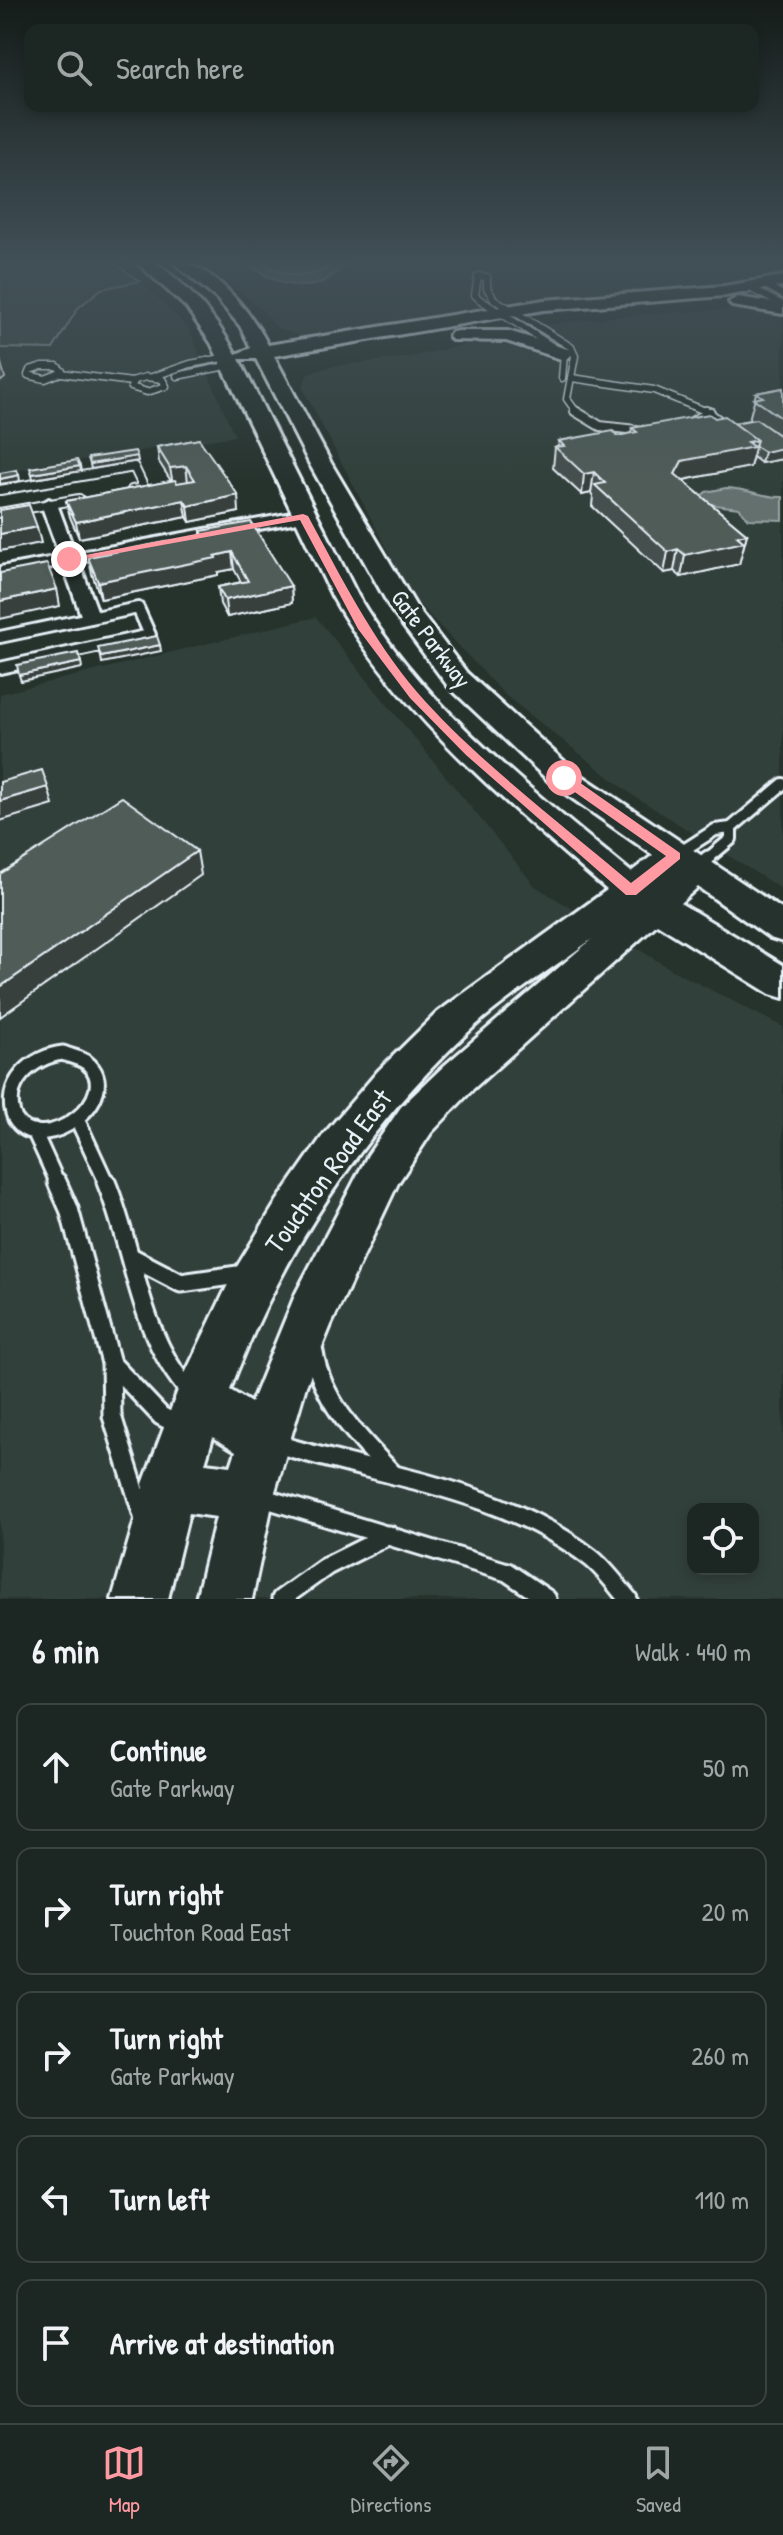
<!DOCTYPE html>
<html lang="en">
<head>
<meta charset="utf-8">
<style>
	:root { --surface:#1c2622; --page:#29322f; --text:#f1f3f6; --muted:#a0a5a5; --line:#3a4340; --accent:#ff9aa2 }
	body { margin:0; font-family:"Patrick Hand",sans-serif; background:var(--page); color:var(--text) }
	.controls { position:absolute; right:24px; bottom:24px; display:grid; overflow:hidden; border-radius:16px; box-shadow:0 4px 12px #0003 }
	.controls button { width:72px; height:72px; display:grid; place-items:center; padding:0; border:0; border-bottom:2px solid var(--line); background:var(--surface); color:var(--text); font:40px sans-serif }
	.stop { position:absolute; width:24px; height:24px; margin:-18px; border:6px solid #ff9aa2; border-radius:50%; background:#fff }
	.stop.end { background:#ff9aa2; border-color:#fff; box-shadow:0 2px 8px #0008 }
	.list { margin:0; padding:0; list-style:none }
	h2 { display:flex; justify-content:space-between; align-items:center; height:104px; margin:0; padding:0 32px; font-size:34px }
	h2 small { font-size:26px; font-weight:400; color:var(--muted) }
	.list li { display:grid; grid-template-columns:52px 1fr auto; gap:24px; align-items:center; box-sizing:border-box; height:128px; margin:0 16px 16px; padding:0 16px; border:2px solid var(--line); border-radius:16px }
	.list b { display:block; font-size:30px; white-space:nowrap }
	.list p { margin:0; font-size:26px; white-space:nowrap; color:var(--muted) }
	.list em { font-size:26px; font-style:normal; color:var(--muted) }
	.icon { flex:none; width:44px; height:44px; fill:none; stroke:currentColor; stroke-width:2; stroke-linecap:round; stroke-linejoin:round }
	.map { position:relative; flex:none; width:783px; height:1599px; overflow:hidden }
	.search { position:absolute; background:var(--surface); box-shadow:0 4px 12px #0003; left:24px; right:24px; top:24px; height:88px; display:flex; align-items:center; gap:20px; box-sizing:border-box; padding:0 28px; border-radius:16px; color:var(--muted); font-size:30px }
	.sheet { height:824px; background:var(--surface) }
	nav { display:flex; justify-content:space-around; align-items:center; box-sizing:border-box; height:112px; border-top:2px solid var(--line); background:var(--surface); font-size:22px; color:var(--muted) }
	nav a { display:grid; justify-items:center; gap:4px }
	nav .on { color:var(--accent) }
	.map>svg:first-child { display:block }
</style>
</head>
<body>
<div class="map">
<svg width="783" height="1599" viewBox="0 0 783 1599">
	<rect width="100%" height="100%" fill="#26332d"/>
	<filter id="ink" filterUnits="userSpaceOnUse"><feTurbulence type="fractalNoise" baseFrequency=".0125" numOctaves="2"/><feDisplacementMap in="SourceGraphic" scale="16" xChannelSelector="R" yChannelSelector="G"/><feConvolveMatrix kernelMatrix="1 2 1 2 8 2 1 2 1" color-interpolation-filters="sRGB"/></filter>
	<g filter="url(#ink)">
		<g fill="#333f3a" fill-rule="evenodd">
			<path d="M 200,261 L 783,261 L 783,273 L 736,285 L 562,298 L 495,306 L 319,337 L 303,337 L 277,328 L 261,309 Z"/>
			<path d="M 140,281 L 188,327 L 235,436 L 0,473 L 0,329 L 101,289 Z"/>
			<path d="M 783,302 L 783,890 L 631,794 L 505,695 L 412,597 L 302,387 L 308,373 L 334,366 L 410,357 L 553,324 L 621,316 L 753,308 Z"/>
			<path d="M 316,617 L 535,886 L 674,971 L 783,1027 L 783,1599 L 0,1599 L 0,694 ZM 693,1509 L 753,1509 L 753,1569 L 693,1569 Z"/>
		</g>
		<path fill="#3e4b47" stroke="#939ea0" stroke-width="2" d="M 0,261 L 111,261 L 140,281 L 101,289 L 78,308 L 53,349 L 0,348 Z"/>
		<g fill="#636f6d" stroke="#98a3a5" stroke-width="2">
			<path d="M 247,261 L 349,261 C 341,267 334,277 324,281 C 299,294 264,279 247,261 Z"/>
			<path d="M 726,488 C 746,488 763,498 783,497 L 783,520 L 749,519 L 739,508 L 715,505 L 698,499 L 706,492 Z"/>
		</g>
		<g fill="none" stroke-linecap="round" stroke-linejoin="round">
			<path stroke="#b3bdc0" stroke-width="2" d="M 258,261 C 286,278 310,283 336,261"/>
			<defs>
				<g id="lane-far4">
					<path d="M 767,286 L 783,295"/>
					<path d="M 750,288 L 783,305"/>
					<path d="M 42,366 L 57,366 L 63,372 L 45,379 L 28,375 L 30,370 Z"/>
					<path d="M 61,373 L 132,382"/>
					<path d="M 177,376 L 231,365"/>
					<path d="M 146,377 L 162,379 L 166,386 L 147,392 L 131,387 L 135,380 Z"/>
					<path d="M 152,377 L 190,364 L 228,357"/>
					<path d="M 562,378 L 564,354 L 479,299 L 475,295 L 478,276 L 487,277 L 487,288 L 494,299 L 571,347 L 575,356 L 567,399 L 577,413"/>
					<path d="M 572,378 L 654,390 L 710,413"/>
					<path d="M 707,413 L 710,412"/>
				</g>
				<g id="lane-far3">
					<path d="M 575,411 L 600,426 L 645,431"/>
					<path d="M 706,411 L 728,427"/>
					<path d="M 693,421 L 710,412"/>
					<path d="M 0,490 L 134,467 L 144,488 L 132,490"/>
					<path d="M 0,513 L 79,499"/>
					<path d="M 134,609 L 138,609"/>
				</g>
				<g id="lane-far2">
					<path d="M 0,637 L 138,608 L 150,635 L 0,668"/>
					<path d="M 679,853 L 715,830 L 731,828 L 783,784"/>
					<path d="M 706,860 L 731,839 L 731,828"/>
				</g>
				<g id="lane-far1">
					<path d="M 697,868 L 708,858"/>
					<path d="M 63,1053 C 70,1056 80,1058 86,1062 C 128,1095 42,1161 15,1119 C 0,1084 33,1056 63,1053 Z"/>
					<path d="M 77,1119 L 107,1184"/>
					<path d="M 34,1131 L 58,1184"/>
				</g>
				<g id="lane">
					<path d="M 57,1182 L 69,1209 L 111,1363 L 112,1416 L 143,1516"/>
					<path d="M 106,1182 C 135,1252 138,1334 190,1392"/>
					<path d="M 131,1257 L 181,1283 L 245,1274"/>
					<path d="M 314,1352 C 322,1403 360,1439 394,1475"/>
					<path d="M 111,1363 L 161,1416 L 178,1425"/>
					<path d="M 274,1443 C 381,1477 500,1487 591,1558 C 605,1569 616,1585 628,1599"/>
					<path d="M 260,1497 L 507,1572 L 547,1599"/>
					<path d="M 281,1599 L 327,1566 L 389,1535"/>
				</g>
				<path id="street" d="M 49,499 L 57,504 L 75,553 L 303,511 L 311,516 L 303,521 L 79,562 L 100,618 L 91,623 L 82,618 L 63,565 L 0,577 L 0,567 L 60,556 L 41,504 Z"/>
				<g id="secondary">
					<path d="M 135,261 L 153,261 C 188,285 215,316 236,354 L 251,348 L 240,326 L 217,299 L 171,261 C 211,261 251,312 268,345 L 544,300 L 724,286 L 783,276 L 783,286 L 724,296 L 544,310 L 274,356 L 331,463 L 417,608 L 467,673 L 575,771 L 783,910 L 783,942 L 770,938 L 698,887 L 680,903 L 783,965 L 783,998 L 770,994 L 657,924 L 473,1089 L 431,1133 L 398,1183 L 331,1325 L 306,1386 L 274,1495 L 252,1599 L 196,1599 L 216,1517 L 189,1513 L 168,1599 L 112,1599 L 144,1488 L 143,1484 L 181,1382 L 235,1270 L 277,1201 L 324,1134 L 378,1071 L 438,1012 L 607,890 C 506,802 398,714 332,596 L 211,343 L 186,307 ZM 239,359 L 256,359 L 309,463 L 392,611 L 447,685 L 553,785 L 653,855 L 631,872 C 533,791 423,706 358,596 ZM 592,939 L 445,1065 L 401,1107 L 368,1155 L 296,1293 L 251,1403 L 230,1390 C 280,1257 362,1131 466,1034 C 504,998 551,970 592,939 ZM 213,1437 L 236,1451 L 231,1466 L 205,1463 Z"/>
					<path d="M 738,297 L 783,304 L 783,314 L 732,306 L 729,302 Z"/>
					<path d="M 458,331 L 508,331 L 571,350 L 573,354 L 564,360 L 506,341 L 452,340 L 449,336 L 452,332 Z"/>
				</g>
			</defs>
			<use href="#lane-far4" stroke="#e8f1f8" stroke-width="9"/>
			<use href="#lane-far3" stroke="#e8f1f8" stroke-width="12"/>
			<use href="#lane-far2" stroke="#e8f1f8" stroke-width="16"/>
			<use href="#lane-far1" stroke="#e8f1f8" stroke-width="19"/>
			<use href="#lane" stroke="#e8f1f8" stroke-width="23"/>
			<use href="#street" stroke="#e8f1f8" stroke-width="6"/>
			<use href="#secondary" stroke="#e8f1f8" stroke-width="6"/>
			<use href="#lane-far4" stroke="#26332d" stroke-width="6"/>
			<use href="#lane-far3" stroke="#26332d" stroke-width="8"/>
			<use href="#lane-far2" stroke="#26332d" stroke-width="10"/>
			<use href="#lane-far1" stroke="#26332d" stroke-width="13"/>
			<use href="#lane" stroke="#26332d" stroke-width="17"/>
			<use href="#street" fill="#26332d" fill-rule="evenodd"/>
			<use href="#secondary" fill="#26332d" fill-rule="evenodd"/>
		</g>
		<g fill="#454f4d" stroke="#e8f1f8" stroke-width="2">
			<path d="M 783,388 L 783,459 L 761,463 L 753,457 L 750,467 L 682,480 L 747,534 L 739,564 L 681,577 L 674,571 L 664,573 L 592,506 L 593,496 L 591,493 L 582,495 L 553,468 L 555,447 L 558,447 L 559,441 L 618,436 L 631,433 L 632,428 L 715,418 L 734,423 L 749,420 L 756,393 Z"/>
			<path d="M 199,439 L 239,512 L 190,522 L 187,517 L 79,538 L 70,517 L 66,501 L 171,481 L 159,462 L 157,447 Z"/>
			<path d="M 201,531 L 291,586 L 292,603 L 227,617 L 220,604 L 218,587 L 241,582 L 234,569 L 218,572 L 218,575 L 101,599 L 92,574 L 88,557 L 201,536 Z"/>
		</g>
		<g fill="#38403e" stroke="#e8f1f8" stroke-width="2">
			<path d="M 0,359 L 5,378 L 0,382 Z"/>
			<path d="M 757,440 L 750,467 L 678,481 L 675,474 L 682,461 Z"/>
			<path d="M 783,441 L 783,459 L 761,463 L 764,452 Z"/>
			<path d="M 137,456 L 138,461 L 91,469 L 90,464 Z"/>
			<path d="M 80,466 L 81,471 L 33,479 L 32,474 Z"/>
			<path d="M 186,466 L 188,482 L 173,484 L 170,468 Z"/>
			<path d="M 594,472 L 591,493 L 582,495 L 584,474 Z"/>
			<path d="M 19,475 L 20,481 L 0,484 L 0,479 Z"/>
			<path d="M 238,495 L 239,512 L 190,522 L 188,506 Z"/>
			<path d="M 184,500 L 187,517 L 79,538 L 76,522 Z"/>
			<path d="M 37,527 L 41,543 L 0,551 L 0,534 Z"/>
			<path d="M 747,534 L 739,564 L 681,577 L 685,555 L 737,536 Z"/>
			<path d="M 678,549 L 674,571 L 664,573 L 668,552 Z"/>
			<path d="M 232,552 L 234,569 L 218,572 L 218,575 L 101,599 L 98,582 Z"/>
			<path d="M 291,586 L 292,603 L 227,617 L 225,600 Z"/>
			<path d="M 57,589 L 60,606 L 0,619 L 0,601 Z"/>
			<path d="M 160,645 L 161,651 L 102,663 L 101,657 Z"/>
			<path d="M 81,662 L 82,668 L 21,681 L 19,675 Z"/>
			<path d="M 48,787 L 53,805 L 0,821 L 0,801 Z"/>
			<path d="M 197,851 L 201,875 L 0,1017 L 0,987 Z"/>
		</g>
		<g fill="#505c59" stroke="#e8f1f8" stroke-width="2">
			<path d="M 783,388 L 783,419 L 754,399 L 763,397 L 756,393 Z"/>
			<path d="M 709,414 L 715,418 L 725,416 L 757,440 L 747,442 L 754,447 L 682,461 L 675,474 L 747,534 L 737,536 L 744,542 L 685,555 L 678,549 L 668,552 L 595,485 L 605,483 L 594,472 L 584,474 L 555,447 L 564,446 L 559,441 L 613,431 L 618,436 L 637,432 L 632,428 Z"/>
			<path d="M 756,419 L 783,438 L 783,448 L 764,452 L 755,446 L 757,440 L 734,423 Z"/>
			<path d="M 199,439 L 238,495 L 188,506 L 184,500 L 76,522 L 66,501 L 175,480 L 177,483 L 195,480 L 186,466 L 170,468 L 157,447 Z"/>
			<path d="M 135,451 L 137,456 L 90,464 L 88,458 Z"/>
			<path d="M 77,460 L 80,466 L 32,474 L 30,468 Z"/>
			<path d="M 17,470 L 19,475 L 0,479 L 0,473 Z"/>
			<path d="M 29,505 L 37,527 L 0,534 L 0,510 Z"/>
			<path d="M 251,522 L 291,586 L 225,600 L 218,587 L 248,581 L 232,552 L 215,556 L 216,558 L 98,582 L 88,557 L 203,535 L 201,531 Z"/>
			<path d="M 47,564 L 57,589 L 0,601 L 0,573 Z"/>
			<path d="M 157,636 L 160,645 L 101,657 L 98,648 Z"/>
			<path d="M 78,653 L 81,662 L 19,675 L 17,665 Z"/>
			<path d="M 42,770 L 48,787 L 0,801 L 0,782 Z"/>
			<path d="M 122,797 L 197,851 L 0,987 L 0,874 Z"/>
		</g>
	</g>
	<linearGradient id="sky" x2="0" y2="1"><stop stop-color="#151c19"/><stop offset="0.54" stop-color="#415057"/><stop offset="1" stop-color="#415057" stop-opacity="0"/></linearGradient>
	<rect width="783" height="484" fill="url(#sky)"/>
	<path fill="#ff9aa2" d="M 303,514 L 308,516 C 341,577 372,639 417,692 C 476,760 562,824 631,883 L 666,856 L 559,781 L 559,775 L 569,775 L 680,853 L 680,859 L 636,895 L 626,895 L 466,755 L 410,698 L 358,629 L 300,520 L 69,562 L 64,559 Z"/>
	<g text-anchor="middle" stroke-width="7" stroke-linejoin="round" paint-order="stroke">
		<g font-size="24" fill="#e8f1f8" stroke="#26332d">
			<text transform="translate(431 639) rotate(53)" y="8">Gate Parkway</text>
		</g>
		<g font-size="28" fill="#e8f1f8" stroke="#26332d">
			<text transform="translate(328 1171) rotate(-54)" y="10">Touchton Road East</text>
		</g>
	</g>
</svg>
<div class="controls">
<button><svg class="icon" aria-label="locate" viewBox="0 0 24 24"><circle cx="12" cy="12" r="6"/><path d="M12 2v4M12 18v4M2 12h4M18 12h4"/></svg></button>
</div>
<div class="stop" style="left:564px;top:778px"></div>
<div class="stop end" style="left:69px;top:559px"></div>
<div class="search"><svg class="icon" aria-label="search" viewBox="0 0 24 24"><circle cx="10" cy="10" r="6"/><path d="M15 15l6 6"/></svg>Search here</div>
</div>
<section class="sheet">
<h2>6 min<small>Walk · 440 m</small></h2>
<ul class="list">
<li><svg class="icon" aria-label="ahead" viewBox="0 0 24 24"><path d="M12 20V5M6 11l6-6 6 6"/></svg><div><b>Continue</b><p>Gate Parkway</p></div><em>50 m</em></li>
<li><svg class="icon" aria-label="right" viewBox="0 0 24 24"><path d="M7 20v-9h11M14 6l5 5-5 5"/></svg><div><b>Turn right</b><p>Touchton Road East</p></div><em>20 m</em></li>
<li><svg class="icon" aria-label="right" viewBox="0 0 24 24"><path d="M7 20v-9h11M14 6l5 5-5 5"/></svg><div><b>Turn right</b><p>Gate Parkway</p></div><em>260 m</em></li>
<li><svg class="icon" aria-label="left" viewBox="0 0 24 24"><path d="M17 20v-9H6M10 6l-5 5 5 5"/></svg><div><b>Turn left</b></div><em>110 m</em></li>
<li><svg class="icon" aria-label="arrive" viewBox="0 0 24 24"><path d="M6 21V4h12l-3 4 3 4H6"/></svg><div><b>Arrive at destination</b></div></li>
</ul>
</section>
<nav>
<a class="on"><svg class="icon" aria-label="map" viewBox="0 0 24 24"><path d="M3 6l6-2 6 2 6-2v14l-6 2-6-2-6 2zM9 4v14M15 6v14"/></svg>Map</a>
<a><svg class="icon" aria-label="directions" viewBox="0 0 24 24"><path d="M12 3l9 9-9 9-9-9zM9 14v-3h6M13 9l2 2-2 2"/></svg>Directions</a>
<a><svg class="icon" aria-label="saved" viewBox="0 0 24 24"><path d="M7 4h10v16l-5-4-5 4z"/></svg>Saved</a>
</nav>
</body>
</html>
